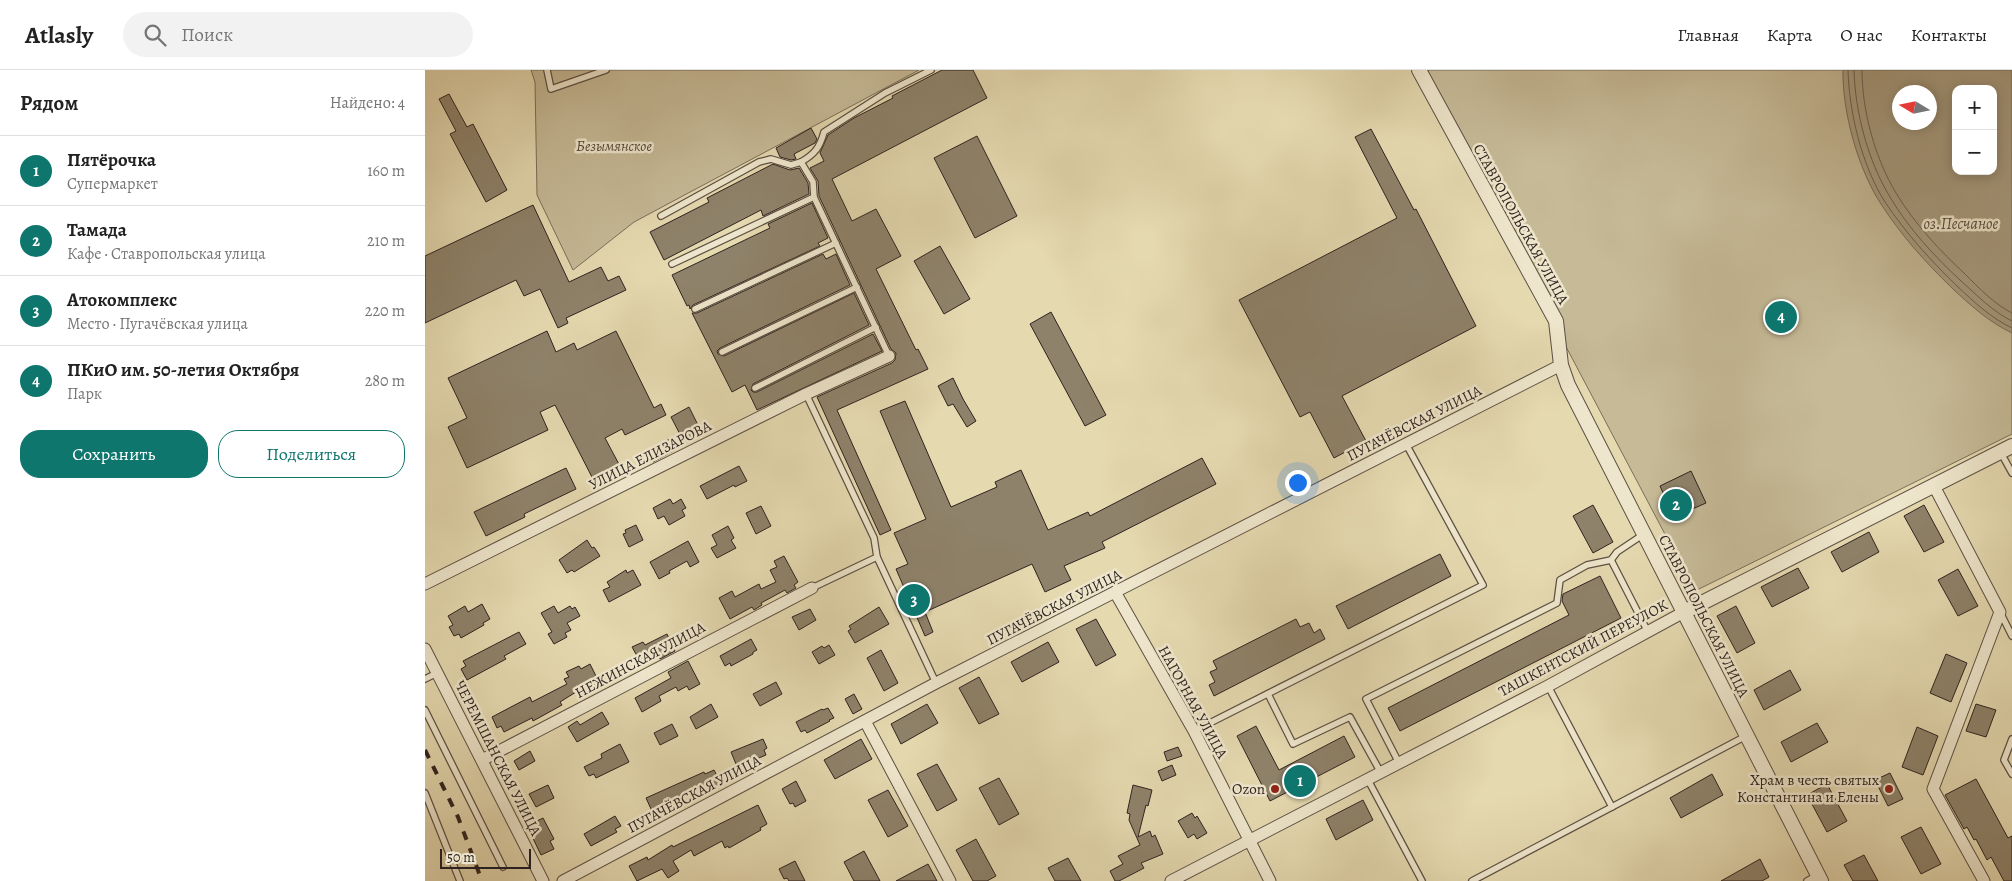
<!DOCTYPE html>
<html lang="ru">
<head>
<meta charset="utf-8">
<style>
	:root { --surface:#fff; --page:#f2f2f2; --text:#222; --muted:#767676; --line:#e0e0e0; --accent:#0f766e }
	body { margin:0; font-family:Alegreya,serif; background:var(--page); color:var(--text) }
	.controls { position:absolute; right:15px; top:15px; display:grid; overflow:hidden; border-radius:10px; box-shadow:0 2px 12px #0003 }
	.controls button { width:45px; height:45px; display:grid; place-items:center; padding:0; border:0; border-bottom:1px solid var(--line); background:var(--surface); color:var(--text); font:25px sans-serif }
	.compass { position:absolute; left:1467px; top:15px; width:45px; height:45px; border-radius:50%; background:var(--surface); box-shadow:0 2px 12px #0003; rotate:280deg }
	.scale { position:absolute; left:15px; bottom:12px; width:91px; box-sizing:border-box; padding-left:5px; border:2px solid #2f231f; border-top:0; font-size:14px; line-height:18px; white-space:nowrap; color:#2f231f; -webkit-text-stroke:4px #eee6cc; paint-order:stroke }
	.you { position:absolute; left:872px; top:412px; width:18px; height:18px; margin:-12px; border:4px solid #fff; border-radius:50%; background:#1a73e8; box-shadow:0 0 0 8px #1a73e833 }
	.badge { display:grid; place-items:center; width:32px; height:32px; border-radius:50%; background:var(--accent); color:#fff; font-size:16px; font-weight:700 }
	.pin { position:absolute; translate:-50% -50%; border:2px solid #fff; box-shadow:0 1px 5px #0006 }
	.list { margin:0; padding:0; list-style:none }
	h2 { display:flex; justify-content:space-between; align-items:center; height:65px; margin:0; padding:0 20px; font-size:21px }
	h2 small { font-size:16px; font-weight:400; color:var(--muted) }
	.list li { display:grid; grid-template-columns:32px 1fr auto; gap:15px; align-items:center; box-sizing:border-box; height:70px; padding:0 20px; border-top:1px solid var(--line) }
	.list b { display:block; font-size:19px; white-space:nowrap }
	.list p { margin:0; font-size:16px; white-space:nowrap; color:var(--muted) }
	.list em { font-size:16px; font-style:normal; color:var(--muted) }
	.actions { display:flex; gap:10px; padding:15px 20px }
	.actions a { flex:1; padding:11px 0; border:1px solid var(--accent); border-radius:20px; text-align:center; font-size:18px; color:var(--accent) }
	.actions .main { background:var(--accent); color:#fff }
	.icon { flex:none; width:28px; height:28px; fill:none; stroke:currentColor; stroke-width:2; stroke-linecap:round; stroke-linejoin:round }
	.map { position:relative; flex:none; width:1587px; height:811px; overflow:hidden }
	header { display:flex; align-items:center; gap:30px; box-sizing:border-box; height:70px; padding:0 25px; background:var(--surface); border-bottom:1px solid var(--line) }
	header strong { font-size:24px }
	nav { display:flex; gap:28px; margin-inline-start:auto; font-size:18px }
	.search { width:350px; height:45px; background:var(--page); display:flex; align-items:center; gap:12px; box-sizing:border-box; padding:0 18px; border-radius:28px; color:var(--muted); font-size:19px }
	main { display:flex }
	aside { flex:1; background:var(--surface) }
	.map>svg:first-child { display:block }
</style>
</head>
<body>
<header>
<strong>Atlasly</strong>
<div class="search"><svg class="icon" aria-label="search" viewBox="0 0 24 24"><circle cx="10" cy="10" r="6"/><path d="M15 15l6 6"/></svg>Поиск</div>
<nav><a>Главная</a><a>Карта</a><a>О нас</a><a>Контакты</a></nav>
</header>
<main>
<aside>
<h2>Рядом<small>Найдено: 4</small></h2>
<ul class="list">
<li><span class="badge">1</span><div><b>Пятёрочка</b><p>Супермаркет</p></div><em>160 m</em></li>
<li><span class="badge">2</span><div><b>Тамада</b><p>Кафе · Ставропольская улица</p></div><em>210 m</em></li>
<li><span class="badge">3</span><div><b>Атокомплекс</b><p>Место · Пугачёвская улица</p></div><em>220 m</em></li>
<li><span class="badge">4</span><div><b>ПКиО им. 50-летия Октября</b><p>Парк</p></div><em>280 m</em></li>
</ul>
<div class="actions"><a class="main">Сохранить</a><a>Поделиться</a></div>
</aside>
<div class="map">
<svg width="1587" height="811" viewBox="0 0 1587 811">
	<rect width="100%" height="100%" fill="#e5d9b0"/>
	<filter id="stains"><feTurbulence type="fractalNoise" baseFrequency=".004" numOctaves="4"/><feColorMatrix values="0 0 0 0 .2 0 0 0 0 .09 0 0 0 0 .02 0 0 0 .5 -.17"/></filter>
	<radialGradient id="worn" r=".72"><stop offset=".6" stop-color="#630" stop-opacity="0"/><stop offset="1" stop-color="#630" stop-opacity=".3"/></radialGradient>
	<g fill="#c6ba97" stroke="#7a6e5b" fill-rule="evenodd">
		<path d="M 106,0 L 494,0 L 209,152 L 148,200 L 112,125 L 110,12 Z"/>
		<path d="M 988,0 L 1587,0 L 1587,364 L 1270,521 L 1063,129 ZM 1531,19 L 1568,19 L 1568,101 L 1531,101 ZM 1474,22 L 1504,22 L 1504,52 L 1474,52 Z"/>
	</g>
	<path fill="#a79b7f" stroke="#776b59" fill-rule="evenodd" d="M 1418,0 L 1587,0 L 1587,263 C 1564,252 1545,235 1527,218 C 1501,193 1475,164 1456,134 C 1433,99 1417,41 1418,0 ZM 1531,19 L 1568,19 L 1568,101 L 1531,101 ZM 1474,22 L 1504,22 L 1504,52 L 1474,52 Z"/>
	<g fill="none" stroke-linecap="round" stroke-linejoin="round">
		<g stroke="#6b5f4f" stroke-width="1">
			<path d="M 1423,0 C 1424,42 1437,96 1460,132 C 1480,162 1506,191 1532,216 C 1549,232 1566,248 1587,258"/>
			<path d="M 1429,0 C 1430,42 1443,91 1465,127 C 1483,158 1510,187 1536,211 C 1552,225 1568,242 1587,251"/>
			<path d="M 1437,0 C 1437,41 1450,88 1471,123 C 1489,153 1515,181 1540,204 C 1554,218 1569,234 1587,243"/>
		</g>
	</g>
	<g fill="#8e826a" stroke="#2f231f">
		<path d="M 517,0 L 548,0 L 562,28 L 407,109 L 427,151 L 451,139 L 476,186 L 451,199 L 491,280 L 493,279 L 503,299 L 412,340 L 466,460 L 455,465 L 392,327 L 467,293 L 470,290 L 471,283 L 466,279 L 394,126 L 393,111 L 385,98 L 399,91 L 395,83 L 403,65 L 429,48 L 468,28 L 467,26 Z"/>
		<path d="M 24,24 L 42,57 L 48,54 L 82,120 L 61,132 L 25,64 L 31,61 L 14,29 Z"/>
		<path d="M 386,58 L 392,69 L 390,73 L 369,84 L 371,89 L 366,90 L 355,87 L 351,78 Z"/>
		<path d="M 946,59 L 989,140 L 991,139 L 1051,256 L 917,326 L 941,371 L 909,388 L 885,342 L 875,347 L 814,230 L 972,148 L 930,67 Z"/>
		<path d="M 552,66 L 592,146 L 550,168 L 509,88 Z"/>
		<path d="M 348,94 L 365,100 L 374,98 L 383,113 L 384,124 L 338,146 L 336,140 L 239,190 L 225,162 L 284,132 L 282,128 Z"/>
		<path d="M 387,133 L 403,168 L 393,173 L 395,176 L 268,235 L 265,239 L 264,235 L 262,236 L 247,205 L 345,158 L 343,154 Z"/>
		<path d="M 108,135 L 144,212 L 176,197 L 183,211 L 194,206 L 201,220 L 141,248 L 143,253 L 133,258 L 115,219 L 99,226 L 91,210 L 0,253 L 0,186 Z"/>
		<path d="M 515,176 L 545,229 L 519,244 L 489,191 Z"/>
		<path d="M 398,184 L 401,189 L 411,184 L 425,215 L 295,278 L 292,281 L 293,284 L 299,286 L 429,223 L 444,255 L 328,314 L 326,320 L 328,322 L 332,322 L 448,264 L 457,281 L 332,340 L 320,315 L 307,322 L 267,243 L 272,243 Z"/>
		<path d="M 626,242 L 681,345 L 660,356 L 605,254 Z"/>
		<path d="M 122,261 L 131,282 L 149,273 L 152,280 L 191,261 L 229,338 L 236,334 L 241,345 L 200,365 L 197,359 L 180,368 L 196,398 L 169,411 L 130,335 L 115,342 L 123,360 L 42,398 L 23,357 L 42,348 L 23,308 Z"/>
		<path d="M 528,308 L 538,329 L 551,351 L 542,357 L 528,334 L 523,336 L 513,316 Z"/>
		<path d="M 480,331 L 526,437 L 572,417 L 570,412 L 596,400 L 623,460 L 663,442 L 665,446 L 777,388 L 791,414 L 677,472 L 680,478 L 639,496 L 646,510 L 620,522 L 607,494 L 500,542 L 508,562 L 500,566 L 471,499 L 483,494 L 469,463 L 501,449 L 455,341 Z"/>
		<path d="M 264,337 L 277,363 L 259,372 L 246,347 Z"/>
		<path d="M 245,369 L 250,380 L 228,392 L 223,380 Z"/>
		<path d="M 314,396 L 322,411 L 310,417 L 309,415 L 282,429 L 275,416 Z"/>
		<path d="M 141,398 L 151,419 L 99,444 L 100,447 L 61,466 L 49,442 Z"/>
		<path d="M 1266,401 L 1281,433 L 1249,447 L 1235,416 Z"/>
		<path d="M 245,429 L 248,434 L 256,429 L 261,438 L 257,440 L 260,446 L 244,455 L 239,446 L 233,449 L 228,438 Z"/>
		<path d="M 1168,435 L 1188,472 L 1168,483 L 1148,446 Z"/>
		<path d="M 1499,435 L 1519,472 L 1499,482 L 1479,446 Z"/>
		<path d="M 336,436 L 346,456 L 331,464 L 321,443 Z"/>
		<path d="M 211,455 L 218,470 L 204,477 L 198,464 L 201,463 L 200,460 Z"/>
		<path d="M 303,456 L 309,468 L 306,470 L 311,478 L 292,488 L 286,478 L 292,475 L 287,465 Z"/>
		<path d="M 1444,462 L 1454,482 L 1417,502 L 1406,482 Z"/>
		<path d="M 162,470 L 167,478 L 169,477 L 175,486 L 149,502 L 147,500 L 142,503 L 134,490 Z"/>
		<path d="M 263,471 L 274,492 L 265,497 L 262,491 L 244,501 L 245,503 L 234,509 L 225,492 Z"/>
		<path d="M 1015,484 L 1026,506 L 923,559 L 911,536 Z"/>
		<path d="M 359,486 L 373,512 L 369,515 L 371,518 L 362,523 L 360,520 L 336,533 L 337,535 L 329,540 L 327,537 L 305,549 L 294,528 L 307,521 L 310,527 L 334,514 L 336,519 L 351,512 L 345,500 L 352,497 L 349,491 Z"/>
		<path d="M 1373,498 L 1384,518 L 1347,537 L 1336,517 Z"/>
		<path d="M 1533,499 L 1553,536 L 1533,546 L 1513,510 Z"/>
		<path d="M 201,500 L 202,503 L 208,500 L 216,515 L 184,532 L 178,520 L 185,517 L 182,512 Z"/>
		<path d="M 1175,506 L 1196,548 L 975,661 L 963,638 L 1144,545 L 1137,531 L 1138,524 Z"/>
		<path d="M 57,534 L 65,549 L 58,553 L 59,555 L 36,568 L 34,564 L 29,566 L 24,557 L 28,555 L 23,546 L 40,536 L 43,542 Z"/>
		<path d="M 129,536 L 133,543 L 145,536 L 147,539 L 150,537 L 155,546 L 142,553 L 146,560 L 140,563 L 142,567 L 129,574 L 123,564 L 127,562 L 116,543 Z"/>
		<path d="M 1311,536 L 1330,573 L 1312,583 L 1292,546 Z"/>
		<path d="M 454,537 L 464,554 L 430,573 L 423,561 L 426,559 L 424,556 Z"/>
		<path d="M 385,539 L 391,550 L 374,560 L 367,547 Z"/>
		<path d="M 671,549 L 691,585 L 671,596 L 651,559 Z"/>
		<path d="M 871,549 L 875,557 L 884,553 L 889,563 L 895,559 L 900,569 L 789,626 L 784,615 L 790,612 L 785,602 L 792,599 L 788,591 Z"/>
		<path d="M 94,562 L 101,574 L 79,586 L 81,589 L 42,610 L 36,599 L 41,596 L 38,591 Z"/>
		<path d="M 242,564 L 250,581 L 235,589 L 233,585 L 216,593 L 207,577 L 218,572 L 220,575 Z"/>
		<path d="M 326,569 L 332,580 L 328,582 L 328,584 L 306,596 L 305,593 L 300,596 L 295,586 Z"/>
		<path d="M 623,572 L 634,592 L 597,612 L 586,592 Z"/>
		<path d="M 404,575 L 410,585 L 394,594 L 387,582 L 397,576 L 399,578 Z"/>
		<path d="M 456,580 L 473,613 L 459,621 L 442,588 Z"/>
		<path d="M 1521,584 L 1542,593 L 1526,632 L 1505,623 Z"/>
		<path d="M 263,591 L 275,614 L 264,620 L 262,616 L 253,621 L 251,617 L 234,626 L 236,631 L 217,642 L 210,628 L 246,608 L 243,602 Z"/>
		<path d="M 165,594 L 172,608 L 177,606 L 181,615 L 166,623 L 164,619 L 153,625 L 151,622 L 135,632 L 137,635 L 108,651 L 107,648 L 79,662 L 76,656 L 72,658 L 67,647 L 105,627 L 107,632 L 142,614 L 139,609 L 144,607 L 141,602 L 154,596 L 156,599 Z"/>
		<path d="M 1365,600 L 1376,620 L 1339,640 L 1329,620 Z"/>
		<path d="M 554,607 L 574,644 L 554,654 L 534,618 Z"/>
		<path d="M 351,612 L 357,624 L 335,636 L 328,624 Z"/>
		<path d="M 429,624 L 437,639 L 428,644 L 420,629 Z"/>
		<path d="M 286,634 L 293,647 L 271,659 L 265,647 Z"/>
		<path d="M 502,634 L 513,653 L 476,674 L 466,654 Z"/>
		<path d="M 1551,634 L 1571,640 L 1561,667 L 1541,661 Z"/>
		<path d="M 403,638 L 409,648 L 404,650 L 405,651 L 382,663 L 380,660 L 376,662 L 371,652 L 397,639 L 398,640 Z"/>
		<path d="M 177,642 L 184,654 L 152,672 L 143,657 L 152,651 L 155,655 Z"/>
		<path d="M 1392,653 L 1403,672 L 1366,692 L 1356,672 Z"/>
		<path d="M 247,654 L 253,666 L 235,675 L 229,663 Z"/>
		<path d="M 831,656 L 854,700 L 919,666 L 930,687 L 845,731 L 812,666 Z"/>
		<path d="M 1492,657 L 1513,666 L 1498,705 L 1477,697 Z"/>
		<path d="M 338,669 L 342,678 L 339,680 L 341,685 L 317,695 L 316,692 L 311,694 L 306,682 Z"/>
		<path d="M 436,669 L 447,689 L 410,709 L 399,690 Z"/>
		<path d="M 195,674 L 204,692 L 171,708 L 169,704 L 164,706 L 159,697 L 177,688 L 176,684 Z"/>
		<path d="M 753,677 L 757,686 L 742,691 L 739,682 Z"/>
		<path d="M 105,681 L 110,691 L 94,700 L 89,691 Z"/>
		<path d="M 512,694 L 532,730 L 512,741 L 492,704 Z"/>
		<path d="M 747,695 L 751,705 L 737,711 L 733,701 Z"/>
		<path d="M 289,700 L 296,713 L 278,723 L 276,718 L 227,741 L 221,728 L 279,702 L 280,704 Z"/>
		<path d="M 1465,703 L 1478,729 L 1463,736 L 1450,710 Z"/>
		<path d="M 1287,704 L 1298,725 L 1256,748 L 1245,728 Z"/>
		<path d="M 574,708 L 594,744 L 574,755 L 554,718 Z"/>
		<path d="M 1551,709 L 1583,768 L 1587,766 L 1587,811 L 1579,811 L 1566,787 L 1562,790 L 1551,769 L 1549,770 L 1542,757 L 1539,759 L 1520,725 Z"/>
		<path d="M 371,711 L 381,731 L 370,737 L 368,733 L 365,734 L 357,719 Z"/>
		<path d="M 1402,714 L 1422,751 L 1402,762 L 1382,725 Z"/>
		<path d="M 123,715 L 129,728 L 111,737 L 104,724 Z"/>
		<path d="M 708,715 L 727,720 L 723,736 L 721,735 L 713,767 L 725,761 L 727,767 L 730,765 L 738,784 L 716,793 L 719,798 L 694,811 L 690,811 L 685,801 L 698,794 L 693,786 L 715,775 L 704,750 L 705,744 L 702,743 Z"/>
		<path d="M 463,720 L 483,756 L 463,767 L 443,730 Z"/>
		<path d="M 938,730 L 948,750 L 911,770 L 901,749 Z"/>
		<path d="M 333,735 L 342,754 L 335,758 L 336,760 L 304,778 L 303,776 L 300,778 L 297,771 L 269,786 L 266,780 L 248,791 L 254,801 L 243,808 L 237,799 L 212,811 L 204,796 L 222,787 L 223,790 L 247,775 L 248,777 Z"/>
		<path d="M 767,743 L 770,748 L 772,746 L 782,763 L 772,769 L 769,764 L 763,768 L 753,751 Z"/>
		<path d="M 190,746 L 196,756 L 190,759 L 192,762 L 166,776 L 159,764 Z"/>
		<path d="M 118,748 L 129,769 L 125,771 L 129,779 L 116,785 L 102,756 Z"/>
		<path d="M 1496,757 L 1516,794 L 1496,804 L 1476,767 Z"/>
		<path d="M 551,769 L 571,806 L 562,811 L 548,811 L 531,780 Z"/>
		<path d="M 439,781 L 455,811 L 429,811 L 419,792 Z"/>
		<path d="M 1439,785 L 1453,811 L 1428,811 L 1419,795 Z"/>
		<path d="M 643,788 L 656,811 L 630,811 L 623,798 Z"/>
		<path d="M 1335,789 L 1344,807 L 1337,811 L 1296,811 Z"/>
		<path d="M 370,791 L 380,811 L 364,811 L 362,808 L 359,809 L 354,799 Z"/>
		<path d="M 503,794 L 512,811 L 471,811 Z"/>
	</g>
	<g fill="none" stroke-linecap="round" stroke-linejoin="round">
		<defs>
			<g id="service">
				<path d="M 122,0 L 126,19 L 181,0"/>
				<path d="M 376,92 C 390,84 395,77 399,62 L 460,23 L 506,0"/>
				<path d="M 236,146 L 334,92 L 346,89 L 366,95 L 376,92 L 388,112 L 389,127 L 464,286"/>
				<path d="M 247,194 L 389,127"/>
				<path d="M 270,239 L 411,173"/>
				<path d="M 297,282 L 432,217"/>
				<path d="M 330,318 L 451,257"/>
				<path d="M 381,324 L 449,468 L 452,487 L 511,613"/>
				<path d="M 1576,383 L 1587,403"/>
				<path d="M 1186,490 L 1223,562"/>
				<path d="M 387,518 L 452,487"/>
				<path d="M 1575,542 L 1587,566"/>
				<path d="M 0,609 L 12,603"/>
				<path d="M 1123,616 L 1187,737"/>
				<path d="M 843,624 L 868,674 L 925,647 L 956,703"/>
				<path d="M 0,640 L 78,797"/>
				<path d="M 769,661 L 1058,515 L 981,374"/>
				<path d="M 1587,669 L 1579,690 L 1587,704"/>
				<path d="M 974,693 L 941,629 L 1132,533 L 1135,510 L 1162,495 L 1186,490 L 1192,482 L 1219,464"/>
				<path d="M 943,710 L 997,811"/>
				<path d="M 0,723 L 35,811"/>
				<path d="M 1047,811 L 1321,666"/>
				<path d="M 1382,811 L 1393,805"/>
			</g>
			<g id="minor">
				<path d="M 1509,416 L 1575,542 L 1508,719 L 1559,811"/>
				<path d="M 0,514 L 381,324 L 464,286"/>
				<path d="M 690,522 L 769,661 L 845,811"/>
				<path d="M 0,579 L 118,811"/>
				<path d="M 440,651 L 525,811"/>
				<path d="M 57,690 L 387,518"/>
				<path d="M 138,811 L 511,613 L 1136,295"/>
				<path d="M 746,811 L 1123,616 L 1259,542"/>
			</g>
			<g id="tertiary">
				<path d="M 994,0 L 1131,251 L 1136,295 L 1143,315 L 1396,811"/>
				<path d="M 1259,542 L 1587,376"/>
			</g>
		</defs>
		<use href="#service" stroke="#5c5043" stroke-width="8"/>
		<use href="#minor" stroke="#5c5043" stroke-width="13"/>
		<use href="#tertiary" stroke="#5c5043" stroke-width="16"/>
		<use href="#service" stroke="#eee6cc" stroke-width="5.5"/>
		<use href="#minor" stroke="#eee6cc" stroke-width="11"/>
		<use href="#tertiary" stroke="#eee6cc" stroke-width="14"/>
		<path stroke="#2f231f" stroke-width="4" stroke-dasharray="9 9" stroke-linecap="butt" d="M 0,680 L 33,747 L 57,811"/>
	</g>
	<g fill="#8f2418" stroke="#eee6cc" stroke-width="2">
		<circle cx="850" cy="719" r="5"/>
		<circle cx="1464" cy="719" r="5"/>
	</g>
	<g text-anchor="middle" stroke-width="5" stroke-linejoin="round" paint-order="stroke">
		<g font-size="15" font-style="italic" fill="#55493d" stroke="#eee6cc">
			<text x="189" y="81">Безымянское</text>
		</g>
		<g font-size="15" fill="#2f231f" stroke="#eee6cc">
			<text transform="translate(1096 154) rotate(61)" y="5">СТАВРОПОЛЬСКАЯ УЛИЦА</text>
			<text transform="translate(989 353) rotate(-27)" y="5">ПУГАЧЁВСКАЯ УЛИЦА</text>
			<text transform="translate(225 385) rotate(-27)" y="5">УЛИЦА ЕЛИЗАРОВА</text>
			<text transform="translate(629 537) rotate(-27)" y="5">ПУГАЧЁВСКАЯ УЛИЦА</text>
			<text transform="translate(1279 546) rotate(63)" y="5">СТАВРОПОЛЬСКАЯ УЛИЦА</text>
			<text transform="translate(1158 578) rotate(-28)" y="5">ТАШКЕНТСКИЙ ПЕРЕУЛОК</text>
			<text transform="translate(215 590) rotate(-28)" y="5">НЕЖИНСКАЯ УЛИЦА</text>
			<text transform="translate(768 632) rotate(61)" y="5">НАГОРНАЯ УЛИЦА</text>
			<text transform="translate(73 688) rotate(63)" y="5">ЧЕРЕМШАНСКАЯ УЛИЦА</text>
			<text transform="translate(269 724) rotate(-28)" y="5">ПУГАЧЁВСКАЯ УЛИЦА</text>
		</g>
		<g font-size="15" fill="#2f231f" stroke="#eee6cc" text-anchor="end">
			<text x="1454" y="715">Храм в честь святых<tspan x="1454" dy="17">Константина и Елены</tspan></text>
			<text x="840" y="724">Ozon</text>
		</g>
		<g font-size="16" font-style="italic" fill="#594d41" stroke="#eee6cc">
			<text x="1536" y="159">оз.Песчаное</text>
		</g>
	</g>
	<rect width="100%" height="100%" filter="url(#stains)"/>
	<rect width="100%" height="100%" fill="url(#worn)"/>
</svg>
<div class="controls">
<button>+</button>
<button>−</button>
</div>
<svg class="compass" viewBox="-18 -18 36 36"><path d="M0-13l5 13h-10z" fill="#e53935"/><path d="M0 13l5-13h-10z" fill="#767676"/></svg>
<div class="scale">50 m</div>
<div class="you"></div>
<div class="pin badge" style="left:875px;top:711px">1</div>
<div class="pin badge" style="left:1251px;top:435px">2</div>
<div class="pin badge" style="left:489px;top:530px">3</div>
<div class="pin badge" style="left:1356px;top:247px">4</div>
</div>
</main>
</body>
</html>
